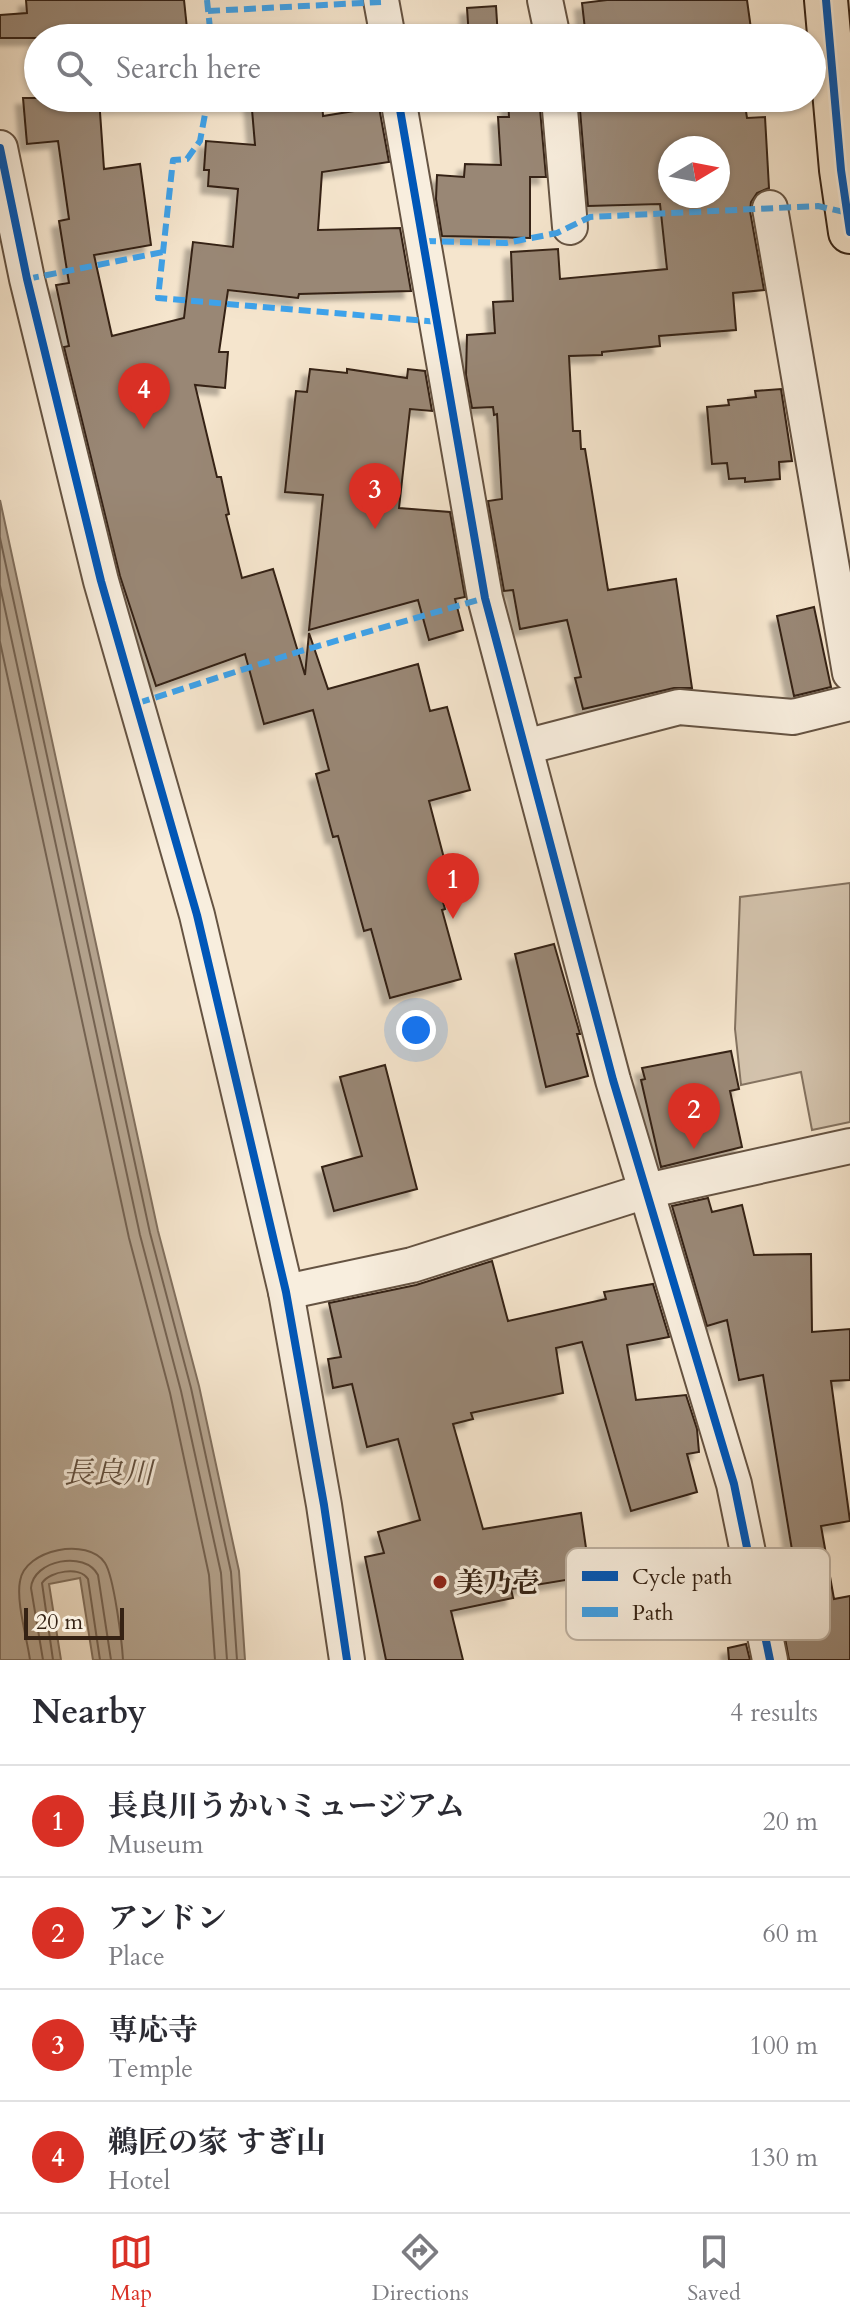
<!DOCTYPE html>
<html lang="en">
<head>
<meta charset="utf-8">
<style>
	:root { --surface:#fff; --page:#f7f7f7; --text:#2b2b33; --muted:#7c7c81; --line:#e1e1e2; --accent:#d93025 }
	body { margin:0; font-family:Cardo,"Noto Serif JP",serif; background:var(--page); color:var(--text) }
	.compass { position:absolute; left:658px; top:136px; width:72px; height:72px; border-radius:50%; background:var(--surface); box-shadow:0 2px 6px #0004; rotate:80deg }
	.scale { position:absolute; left:24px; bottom:20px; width:100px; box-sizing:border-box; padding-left:8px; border:4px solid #352214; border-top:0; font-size:22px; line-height:28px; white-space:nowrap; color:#352214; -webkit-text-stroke:6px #f8eede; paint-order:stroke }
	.you { position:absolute; left:416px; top:1030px; width:28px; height:28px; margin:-20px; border:6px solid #fff; border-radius:50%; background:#1a73e8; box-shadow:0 0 0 12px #1a73e833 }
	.badge { display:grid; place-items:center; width:52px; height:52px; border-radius:50%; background:var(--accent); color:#fff; font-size:26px; font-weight:700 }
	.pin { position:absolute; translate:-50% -66px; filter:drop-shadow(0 2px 4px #0008) }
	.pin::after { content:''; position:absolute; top:42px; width:28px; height:24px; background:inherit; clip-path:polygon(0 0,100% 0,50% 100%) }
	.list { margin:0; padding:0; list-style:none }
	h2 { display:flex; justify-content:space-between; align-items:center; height:104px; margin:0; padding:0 32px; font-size:34px }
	h2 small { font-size:26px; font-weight:400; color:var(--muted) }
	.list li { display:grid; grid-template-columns:52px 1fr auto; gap:24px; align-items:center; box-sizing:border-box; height:112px; padding:0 32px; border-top:2px solid var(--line) }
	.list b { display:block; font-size:30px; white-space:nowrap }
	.list p { margin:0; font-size:26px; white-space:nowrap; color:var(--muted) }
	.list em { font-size:26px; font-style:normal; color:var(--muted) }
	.icon { flex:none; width:44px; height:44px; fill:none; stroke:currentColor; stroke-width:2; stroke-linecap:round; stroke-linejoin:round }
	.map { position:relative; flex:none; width:850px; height:1660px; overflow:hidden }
	.search { position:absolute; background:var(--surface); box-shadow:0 2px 6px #0004; left:24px; right:24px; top:24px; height:88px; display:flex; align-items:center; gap:20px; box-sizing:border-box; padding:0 28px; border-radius:44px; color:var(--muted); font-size:30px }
	.sheet { height:552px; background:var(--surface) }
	nav { display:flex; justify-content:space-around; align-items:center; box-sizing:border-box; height:112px; border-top:2px solid var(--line); background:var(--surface); font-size:22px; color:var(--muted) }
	nav a { display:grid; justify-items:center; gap:4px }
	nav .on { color:var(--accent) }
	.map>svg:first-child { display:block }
</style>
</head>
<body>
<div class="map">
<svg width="850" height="1660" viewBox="0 0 850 1660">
	<defs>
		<filter id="shadow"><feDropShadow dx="-7" dy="7" stdDeviation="2" flood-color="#0004"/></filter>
	</defs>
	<rect width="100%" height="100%" fill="#f5e5cd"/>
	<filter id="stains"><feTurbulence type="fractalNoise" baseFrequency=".0025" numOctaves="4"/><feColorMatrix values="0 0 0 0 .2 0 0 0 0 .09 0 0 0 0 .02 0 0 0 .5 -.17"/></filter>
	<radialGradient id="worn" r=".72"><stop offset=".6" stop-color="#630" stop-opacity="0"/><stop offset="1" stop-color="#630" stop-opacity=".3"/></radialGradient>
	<path fill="#d4c4ae" stroke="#847361" stroke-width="2" d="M 850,883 L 850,1122 L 812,1130 L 801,1072 L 741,1085 L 735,1029 L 740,897 Z"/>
	<path fill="#b4a38e" stroke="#816f5d" stroke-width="2" d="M 0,500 L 158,1231 L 199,1386 L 239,1571 L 245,1660 L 93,1660 L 80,1578 L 49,1584 L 61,1660 L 0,1660 Z"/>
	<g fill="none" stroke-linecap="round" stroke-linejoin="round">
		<g stroke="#746251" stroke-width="2">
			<path d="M 0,538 L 150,1233 L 191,1388 L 231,1572 L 237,1660"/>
			<path d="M 0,586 L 140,1235 L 181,1391 L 221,1573 L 227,1660"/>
			<path d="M 0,642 L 129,1238 L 170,1393 L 209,1575 L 215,1660"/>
			<path d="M 30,1660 C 27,1638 16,1602 20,1581 C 25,1549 88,1537 105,1563 C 114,1577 122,1642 123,1660"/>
			<path d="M 43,1660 L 31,1588 C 33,1560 85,1550 98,1575 L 111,1660"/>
			<path d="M 53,1660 L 42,1583 C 50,1571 80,1566 88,1579 L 100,1660"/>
		</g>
	</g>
	<g fill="#998774" stroke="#352214" stroke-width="2" fill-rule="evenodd" filter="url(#shadow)">
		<path d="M 26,0 L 184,0 L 188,38 L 0,38 L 0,15 L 27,13 Z"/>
		<path d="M 607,0 L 747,0 L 752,36 L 586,38 L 582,3 Z"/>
		<path d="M 496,6 L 498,38 L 469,38 L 467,8 Z"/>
		<path d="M 23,98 L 99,98 L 104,169 L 140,164 L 151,245 L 94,255 L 112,336 L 184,318 L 193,242 L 233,247 L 238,189 L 208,186 L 209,170 L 204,170 L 206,141 L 255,145 L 251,98 L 322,98 L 323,116 L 379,107 L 389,162 L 322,172 L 318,230 L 400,228 L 411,291 L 299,294 L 298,298 L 228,290 L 219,352 L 228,352 L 225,388 L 195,385 L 217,477 L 221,477 L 229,514 L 226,515 L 242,578 L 273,569 L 305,675 L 309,633 L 328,689 L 418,664 L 430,711 L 447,707 L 470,790 L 429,801 L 445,862 L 459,858 L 467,888 L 441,895 L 445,909 L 442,910 L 461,979 L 390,998 L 371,929 L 364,931 L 338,836 L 333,837 L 316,774 L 329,770 L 313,710 L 264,724 L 245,654 L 156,686 L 120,576 L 64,347 L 69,346 L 56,285 L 69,283 L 59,221 L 69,219 L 58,141 L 27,144 Z"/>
		<path d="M 508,98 L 539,98 L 546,177 L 530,177 L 530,238 L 442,236 L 436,199 L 437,175 L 464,177 L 465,164 L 501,165 L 498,117 L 509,117 Z"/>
		<path d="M 579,98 L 744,98 L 747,118 L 765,117 L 769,188 L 757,193 L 751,202 L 750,211 L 764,290 L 733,293 L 736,330 L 659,336 L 660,346 L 602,352 L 602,355 L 569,356 L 573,431 L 580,431 L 581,449 L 585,449 L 608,590 L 676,579 L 692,688 L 674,688 L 583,709 L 575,678 L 581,677 L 567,620 L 520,629 L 513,590 L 504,591 L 488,501 L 502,499 L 497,414 L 494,415 L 493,407 L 472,408 L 466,375 L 467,335 L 495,333 L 493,302 L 513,301 L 511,252 L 558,249 L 560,279 L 667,269 L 660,204 L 588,206 ZM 670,148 L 718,148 L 718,196 L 670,196 Z"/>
		<path d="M 310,369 L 347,373 L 347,369 L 407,378 L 408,369 L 425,371 L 432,411 L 410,409 L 399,508 L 450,512 L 465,597 L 455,599 L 463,630 L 429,640 L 418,600 L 309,630 L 323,495 L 285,492 L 296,391 L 307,392 Z"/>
		<path d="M 781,389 L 792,461 L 779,462 L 780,479 L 745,482 L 745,478 L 729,479 L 727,463 L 712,464 L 707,407 L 729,405 L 728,400 L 756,397 L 755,391 Z"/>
		<path d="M 814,607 L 831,687 L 794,696 L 777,616 Z"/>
		<path d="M 554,944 L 580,1034 L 577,1034 L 588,1076 L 546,1087 L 515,954 Z"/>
		<path d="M 731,1051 L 739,1089 L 730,1091 L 742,1147 L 661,1167 L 641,1080 L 645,1079 L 642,1068 Z"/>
		<path d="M 385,1065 L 417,1189 L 334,1211 L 322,1167 L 362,1156 L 340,1077 Z"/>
		<path d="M 708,1198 L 712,1212 L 742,1205 L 754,1255 L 811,1254 L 812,1332 L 850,1329 L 850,1380 L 831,1381 L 850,1521 L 821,1526 L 834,1599 L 850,1596 L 850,1660 L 789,1660 L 775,1584 L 797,1580 L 763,1375 L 739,1380 L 727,1320 L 707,1326 L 672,1206 Z"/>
		<path d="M 492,1261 L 508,1321 L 606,1299 L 604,1292 L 653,1284 L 669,1337 L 627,1345 L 636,1400 L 686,1395 L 697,1429 L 699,1452 L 687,1454 L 697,1492 L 631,1511 L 582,1342 L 556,1348 L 563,1393 L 471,1413 L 473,1419 L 453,1424 L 483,1529 L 581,1513 L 590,1576 L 511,1589 L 513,1598 L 451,1611 L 463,1660 L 386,1660 L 365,1557 L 384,1553 L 378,1532 L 420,1520 L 398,1439 L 367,1447 L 352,1384 L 333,1388 L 328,1359 L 341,1357 L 329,1303 L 416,1285 Z"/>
		<path d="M 746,1644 L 750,1660 L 729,1660 L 728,1648 Z"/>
	</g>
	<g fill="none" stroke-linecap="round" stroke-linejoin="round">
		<defs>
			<g id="minor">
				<path d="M 381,0 L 388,38"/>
				<path d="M 545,0 L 553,38"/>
				<path d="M 398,98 L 485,598 L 613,1080 L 734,1484 L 770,1660"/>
				<path d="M 559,98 L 570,227"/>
				<path d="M 0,148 L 27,279 L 101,581 L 197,915 L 286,1292 L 324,1505 L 347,1660"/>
				<path d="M 770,208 L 850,673"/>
				<path d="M 525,747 L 679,707 L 793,717 L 850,703"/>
				<path d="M 286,1292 L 412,1265 L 646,1191 L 850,1146"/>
			</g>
			<path id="major" d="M 826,0 L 841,170 L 850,232"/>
		</defs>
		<use href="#minor" stroke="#655342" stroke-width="38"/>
		<use href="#major" stroke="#352214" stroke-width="46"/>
		<use href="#minor" stroke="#f8eede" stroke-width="34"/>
		<use href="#major" stroke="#f5e5cd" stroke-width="42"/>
		<g stroke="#3ea2ea" stroke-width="6" stroke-dasharray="12 6" stroke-linecap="butt">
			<path d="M 207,0 L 211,38"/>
			<path d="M 208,11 L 381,2"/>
			<path d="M 208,98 L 200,141 L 187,159 L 173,160 L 158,298 L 439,322"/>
			<path d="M 424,241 L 506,243 L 557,233 L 590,217 L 818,206 L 848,213"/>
			<path d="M 27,279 L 163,252"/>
			<path d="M 138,703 L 301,651 L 485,598"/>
		</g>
		<defs>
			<g id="cycleway">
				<path d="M 826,0 L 841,170 L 850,232"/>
				<path d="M 398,98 L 485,598 L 613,1080 L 734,1484 L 770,1660"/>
				<path d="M 0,148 L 27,279 L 101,581 L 197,915 L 286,1292 L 324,1505 L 347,1660"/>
			</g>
		</defs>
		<use href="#cycleway" stroke="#f8eede" stroke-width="13"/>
		<use href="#cycleway" stroke="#0057b8" stroke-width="8"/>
	</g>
	<circle fill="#8f2418" stroke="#f8eede" stroke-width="3" cx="440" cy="1582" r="8"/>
	<g text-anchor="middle" stroke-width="6" stroke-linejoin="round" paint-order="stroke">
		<g font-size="28" font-weight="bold" fill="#352214" stroke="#f8eede" text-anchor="start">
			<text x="456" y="1592">美乃壱</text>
		</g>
		<g font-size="30" font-style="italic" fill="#614f3f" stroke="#f8eede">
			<text x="108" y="1483">長良川</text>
		</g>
	</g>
	<rect x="566" y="1548" width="264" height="92" rx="12" fill="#f8eede" stroke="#beb1a1" stroke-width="2"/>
	<rect x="582" y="1571" width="36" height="10" fill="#0057b8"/>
	<rect x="582" y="1607" width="36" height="10" fill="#3ea2ea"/>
	<g font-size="22" fill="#352214">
		<text x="632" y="1584">Cycle path</text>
		<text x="632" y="1620">Path</text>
	</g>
	<rect width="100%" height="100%" filter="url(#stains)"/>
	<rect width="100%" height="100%" fill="url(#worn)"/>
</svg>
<svg class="compass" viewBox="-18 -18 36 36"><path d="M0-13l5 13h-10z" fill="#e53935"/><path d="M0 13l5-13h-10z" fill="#7c7c81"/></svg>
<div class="scale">20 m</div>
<div class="you"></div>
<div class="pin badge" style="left:453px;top:919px">1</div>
<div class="pin badge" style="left:694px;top:1149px">2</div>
<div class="pin badge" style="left:375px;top:529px">3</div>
<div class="pin badge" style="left:144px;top:429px">4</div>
<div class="search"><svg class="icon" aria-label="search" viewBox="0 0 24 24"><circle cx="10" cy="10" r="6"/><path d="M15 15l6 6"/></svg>Search here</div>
</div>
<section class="sheet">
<h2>Nearby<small>4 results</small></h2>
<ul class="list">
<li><span class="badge">1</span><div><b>長良川うかいミュージアム</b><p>Museum</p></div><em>20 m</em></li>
<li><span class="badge">2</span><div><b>アンドン</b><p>Place</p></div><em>60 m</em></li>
<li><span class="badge">3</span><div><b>専応寺</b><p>Temple</p></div><em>100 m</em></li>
<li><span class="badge">4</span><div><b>鵜匠の家 すぎ山</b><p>Hotel</p></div><em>130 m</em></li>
</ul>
</section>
<nav>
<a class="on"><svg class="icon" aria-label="map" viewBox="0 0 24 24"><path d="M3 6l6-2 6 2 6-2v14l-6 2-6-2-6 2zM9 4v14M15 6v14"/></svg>Map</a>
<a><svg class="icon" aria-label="directions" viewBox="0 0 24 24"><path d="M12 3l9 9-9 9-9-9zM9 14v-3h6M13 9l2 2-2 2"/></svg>Directions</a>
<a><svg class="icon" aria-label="saved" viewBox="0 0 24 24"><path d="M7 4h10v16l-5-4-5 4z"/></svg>Saved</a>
</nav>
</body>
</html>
